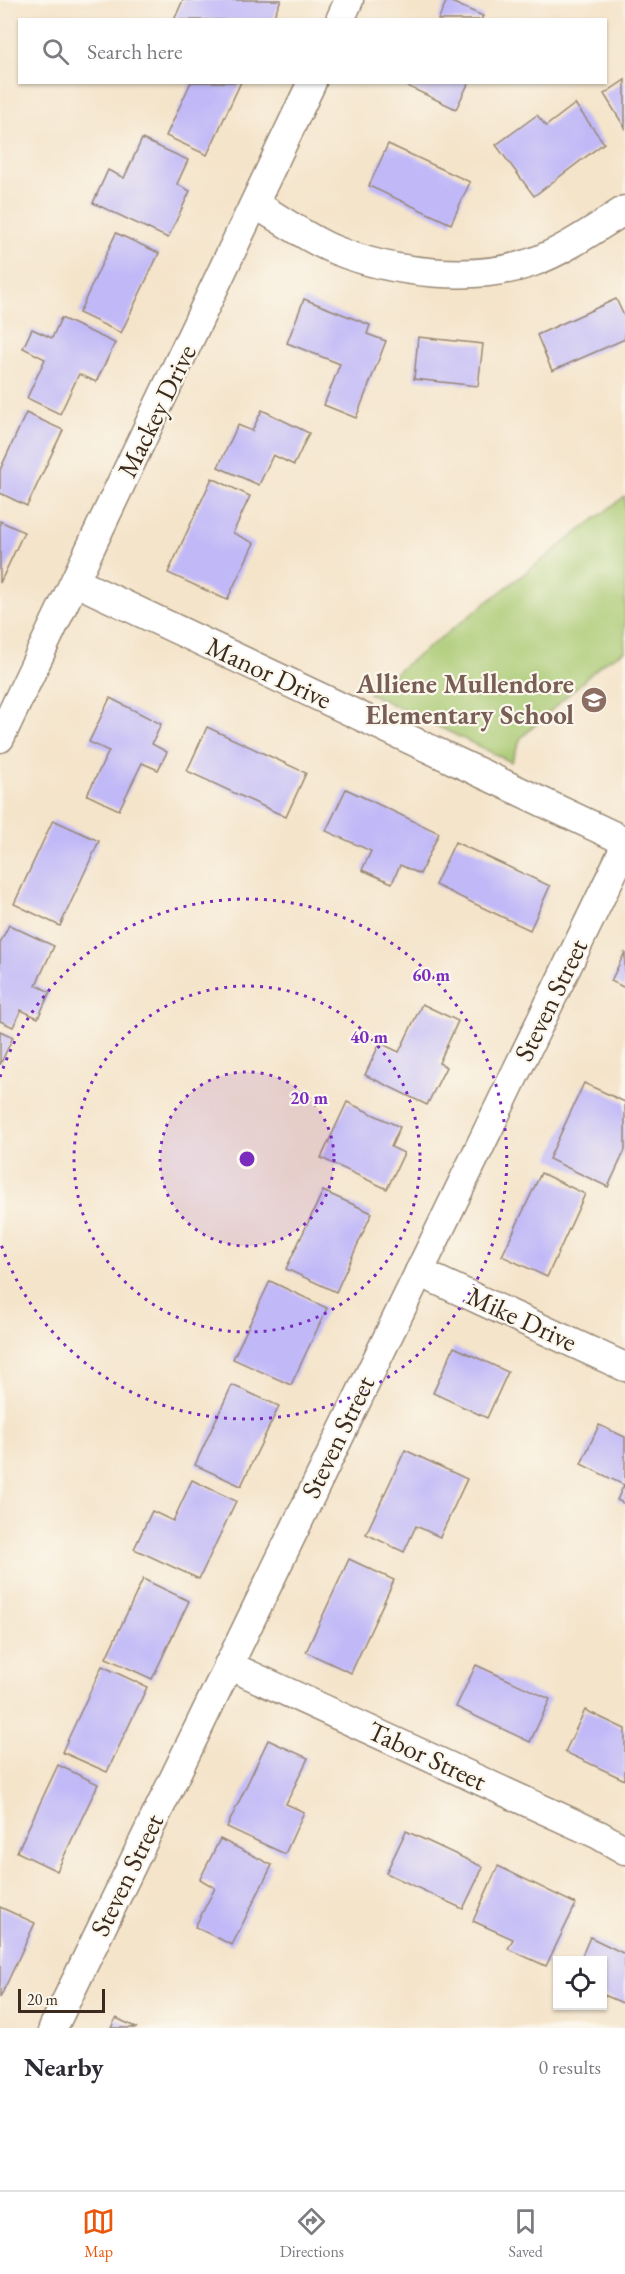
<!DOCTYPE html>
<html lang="en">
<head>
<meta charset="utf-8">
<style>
	:root { --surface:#fff; --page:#f2f2f3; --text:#2b2b33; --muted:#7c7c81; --line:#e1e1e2; --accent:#ea580c }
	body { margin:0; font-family:"EB Garamond",serif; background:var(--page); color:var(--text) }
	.controls { position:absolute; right:18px; bottom:18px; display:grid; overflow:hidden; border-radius:0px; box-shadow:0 2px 4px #0004 }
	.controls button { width:54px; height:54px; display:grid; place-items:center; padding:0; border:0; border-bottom:2px solid var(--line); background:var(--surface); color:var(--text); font:30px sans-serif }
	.scale { position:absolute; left:18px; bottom:15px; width:87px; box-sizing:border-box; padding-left:6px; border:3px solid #3b2a1e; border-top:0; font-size:16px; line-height:21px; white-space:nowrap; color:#3b2a1e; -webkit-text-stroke:4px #fbf7ec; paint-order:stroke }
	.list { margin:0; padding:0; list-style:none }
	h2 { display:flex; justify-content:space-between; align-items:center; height:78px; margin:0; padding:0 24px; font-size:26px }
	h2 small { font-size:20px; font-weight:400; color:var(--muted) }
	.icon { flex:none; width:33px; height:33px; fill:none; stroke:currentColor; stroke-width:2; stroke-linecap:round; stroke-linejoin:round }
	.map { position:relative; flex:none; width:625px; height:2028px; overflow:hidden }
	.search { position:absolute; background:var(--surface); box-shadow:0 2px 4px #0004; left:18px; right:18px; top:18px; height:66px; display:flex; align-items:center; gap:15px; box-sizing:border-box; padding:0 21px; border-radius:0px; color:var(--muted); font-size:22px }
	.sheet { height:162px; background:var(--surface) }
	nav { display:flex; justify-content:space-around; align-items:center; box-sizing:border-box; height:84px; border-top:2px solid var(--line); background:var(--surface); font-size:16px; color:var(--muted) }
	nav a { display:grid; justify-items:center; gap:3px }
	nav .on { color:var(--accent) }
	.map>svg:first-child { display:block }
</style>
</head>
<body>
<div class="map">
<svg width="625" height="2028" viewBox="0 0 625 2028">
	<rect width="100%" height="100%" fill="#fbf7ec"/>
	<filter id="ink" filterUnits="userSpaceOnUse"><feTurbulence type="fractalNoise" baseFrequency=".0167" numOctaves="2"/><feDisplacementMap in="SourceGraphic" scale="12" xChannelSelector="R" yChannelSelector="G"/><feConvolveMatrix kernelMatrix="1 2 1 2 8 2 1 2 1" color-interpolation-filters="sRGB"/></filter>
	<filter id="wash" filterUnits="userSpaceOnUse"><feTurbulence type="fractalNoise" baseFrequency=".008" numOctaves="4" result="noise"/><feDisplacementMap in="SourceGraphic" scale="24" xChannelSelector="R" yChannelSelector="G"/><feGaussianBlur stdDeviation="1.35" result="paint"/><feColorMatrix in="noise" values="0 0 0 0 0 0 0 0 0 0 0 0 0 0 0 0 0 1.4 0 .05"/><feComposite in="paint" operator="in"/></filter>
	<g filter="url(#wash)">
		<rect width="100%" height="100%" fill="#f4e4ca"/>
		<path fill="#a8c971" stroke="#727a48" stroke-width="1.5" d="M 625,496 L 625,651 L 604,662 L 521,738 L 511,762 L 369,693 Z"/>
		<g id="blocks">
			<g fill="#c1b9f7">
				<path d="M 183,0 L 281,0 L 272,20 L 174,20 Z"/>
				<path d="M 447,0 L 483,16 L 481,20 L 438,20 Z"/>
				<path d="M 625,80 L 625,128 L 604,94 Z"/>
				<path d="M 191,82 L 241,82 L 207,155 L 166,136 Z"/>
				<path d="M 409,82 L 469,82 L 456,109 L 407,86 Z"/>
				<path d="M 575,104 L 604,143 L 534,196 L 496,145 L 537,115 L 546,126 Z"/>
				<path d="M 142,139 L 188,160 L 177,184 L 190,191 L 168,238 L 93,203 L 108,170 L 124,178 Z"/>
				<path d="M 388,144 L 470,182 L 451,224 L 369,186 Z"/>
				<path d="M 116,233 L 159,253 L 121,333 L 79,313 Z"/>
				<path d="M 304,299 L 370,325 L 367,334 L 386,341 L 356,418 L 324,405 L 340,364 L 287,343 Z"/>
				<path d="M 616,299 L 625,318 L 625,339 L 552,371 L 537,335 Z"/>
				<path d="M 61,318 L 115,343 L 96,382 L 79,374 L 60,414 L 27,398 L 45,359 L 23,348 L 32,329 L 52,338 Z"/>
				<path d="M 418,337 L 483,344 L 478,386 L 414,379 Z"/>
				<path d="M 262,410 L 309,433 L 294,465 L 273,455 L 259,485 L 218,467 L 238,425 L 252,431 Z"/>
				<path d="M 26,413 L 63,430 L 27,506 L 0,493 L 0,470 Z"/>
				<path d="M 212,478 L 250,496 L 233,533 L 254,543 L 227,600 L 168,573 Z"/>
				<path d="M 0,521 L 24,532 L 0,583 Z"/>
				<path d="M 110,698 L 161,724 L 152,744 L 167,752 L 158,770 L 142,763 L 119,810 L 87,795 L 109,751 L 89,742 Z"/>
				<path d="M 207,727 L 306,773 L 286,817 L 187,771 Z"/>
				<path d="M 346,789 L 439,833 L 420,874 L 400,865 L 392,883 L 362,870 L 371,851 L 326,831 Z"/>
				<path d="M 53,820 L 99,841 L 60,926 L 14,904 Z"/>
				<path d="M 455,842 L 550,886 L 530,930 L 435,885 Z"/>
				<path d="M 9,925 L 54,946 L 36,985 L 50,992 L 38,1018 L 21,1010 L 13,1027 L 0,1021 L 0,943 Z"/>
				<path d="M 625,952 L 625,988 L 611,981 Z"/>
				<path d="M 422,1004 L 458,1021 L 439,1063 L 446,1067 L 427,1105 L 365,1075 L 380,1043 L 399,1052 Z"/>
				<path d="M 0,1031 L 13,1037 L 0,1065 Z"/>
				<path d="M 584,1083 L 625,1102 L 625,1150 L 608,1187 L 549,1159 Z"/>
				<path d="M 347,1102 L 400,1127 L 391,1147 L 404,1153 L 387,1189 L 321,1158 Z"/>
				<path d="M 541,1173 L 585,1194 L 547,1277 L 502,1256 Z"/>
				<path d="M 323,1191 L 372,1213 L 336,1292 L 286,1269 Z"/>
				<path d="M 270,1281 L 327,1308 L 291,1385 L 233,1359 Z"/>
				<path d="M 454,1347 L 508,1372 L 487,1418 L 433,1393 Z"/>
				<path d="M 232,1385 L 279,1406 L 241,1486 L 195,1465 Z"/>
				<path d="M 599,1425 L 625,1437 L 625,1504 L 617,1500 L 624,1485 L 581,1464 Z"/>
				<path d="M 405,1450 L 467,1479 L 440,1537 L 416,1526 L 404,1552 L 366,1534 Z"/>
				<path d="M 192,1480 L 236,1501 L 199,1579 L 134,1549 L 152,1511 L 173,1521 Z"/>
				<path d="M 349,1559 L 394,1580 L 351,1673 L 306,1652 Z"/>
				<path d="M 143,1579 L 189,1601 L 152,1679 L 106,1658 Z"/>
				<path d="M 476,1665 L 550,1699 L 530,1742 L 456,1707 Z"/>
				<path d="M 102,1666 L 147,1687 L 107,1772 L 62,1752 Z"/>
				<path d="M 585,1710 L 625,1729 L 625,1780 L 565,1752 Z"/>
				<path d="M 268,1740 L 308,1758 L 286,1804 L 304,1812 L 285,1854 L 227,1827 Z"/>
				<path d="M 58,1765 L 98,1784 L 57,1871 L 17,1852 Z"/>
				<path d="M 406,1831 L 483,1867 L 463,1909 L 386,1873 Z"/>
				<path d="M 220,1839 L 272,1865 L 232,1945 L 195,1927 L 215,1888 L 200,1879 Z"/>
				<path d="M 498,1866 L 576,1904 L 546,1966 L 508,1949 L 513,1939 L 473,1921 Z"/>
				<path d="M 0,1907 L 35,1923 L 0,1998 Z"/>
				<path d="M 590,1937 L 625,1954 L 625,2004 L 602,1994 L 602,1960 L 580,1960 Z"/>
				<path d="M 116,2018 L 137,2028 L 111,2028 Z"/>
			</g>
		</g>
	</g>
	<g filter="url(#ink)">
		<use href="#blocks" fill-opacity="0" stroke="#988774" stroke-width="1.5"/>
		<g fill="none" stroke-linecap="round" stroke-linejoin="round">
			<defs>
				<g id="street">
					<path d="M 340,20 L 349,0"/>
					<path d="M 256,205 C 281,219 308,239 335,250 C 392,273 475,283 533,262 C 566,250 596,228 625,210"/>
					<path d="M 76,582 L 625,841"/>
					<path d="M 0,738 L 312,82"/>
					<path d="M 419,1272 L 625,1367"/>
					<path d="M 228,1665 L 599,1835 L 625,1850"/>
					<path d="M 53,2028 L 625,847"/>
				</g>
			</defs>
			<use href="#street" stroke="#988774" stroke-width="31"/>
			<use href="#street" stroke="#fff" stroke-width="28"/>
		</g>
	</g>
	<circle cx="247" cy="1159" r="87" fill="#7b2cbf" fill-opacity=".12"/>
	<g fill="none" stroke="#7b2cbf" stroke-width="3" stroke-dasharray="3 6">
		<circle cx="247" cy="1159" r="87"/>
		<circle cx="247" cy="1159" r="173"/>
		<path d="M0 1077A260 260 0 1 1 0 1241"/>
	</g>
	<defs>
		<symbol id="school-disc" viewBox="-11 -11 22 22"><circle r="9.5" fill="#8d6e63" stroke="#fbf7ec"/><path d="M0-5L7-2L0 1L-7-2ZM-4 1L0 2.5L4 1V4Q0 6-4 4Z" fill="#fff"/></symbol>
	</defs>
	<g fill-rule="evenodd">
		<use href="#school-disc" x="579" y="685" width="30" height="30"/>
	</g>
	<g text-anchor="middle" stroke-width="4.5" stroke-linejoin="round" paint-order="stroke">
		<g font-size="27" fill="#3b2a1e" stroke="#fbf7ec">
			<text transform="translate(157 411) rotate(-64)" y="9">Mackey Drive</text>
			<text transform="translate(269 673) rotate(25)" y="9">Manor Drive</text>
			<text transform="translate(551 1000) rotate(-64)" y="9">Steven Street</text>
			<text transform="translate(522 1319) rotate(25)" y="9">Mike Drive</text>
			<text transform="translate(338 1437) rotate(-64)" y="9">Steven Street</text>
			<text transform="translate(427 1756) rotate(25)" y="9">Tabor Street</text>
			<text transform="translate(127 1875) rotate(-64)" y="9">Steven Street</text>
		</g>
		<g font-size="27" font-weight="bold" fill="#785e54" stroke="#fbf7ec" text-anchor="end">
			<text x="574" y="693">Alliene Mullendore<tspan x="574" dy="31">Elementary School</tspan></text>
		</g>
	</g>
	<circle cx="247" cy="1159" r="9" fill="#7b2cbf" stroke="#fbf7ec" stroke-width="3"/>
	<g font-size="18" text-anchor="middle" font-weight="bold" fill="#7b2cbf" stroke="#fbf7ec" stroke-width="4.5" stroke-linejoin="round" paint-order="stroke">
		<text x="431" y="981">60 m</text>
		<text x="369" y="1043">40 m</text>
		<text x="309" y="1104">20 m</text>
	</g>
</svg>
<div class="controls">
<button><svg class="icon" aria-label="locate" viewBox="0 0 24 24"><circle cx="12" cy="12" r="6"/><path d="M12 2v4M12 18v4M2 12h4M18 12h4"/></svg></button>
</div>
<div class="scale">20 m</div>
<div class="search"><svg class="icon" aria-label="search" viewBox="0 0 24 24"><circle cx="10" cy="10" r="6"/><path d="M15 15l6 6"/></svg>Search here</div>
</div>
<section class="sheet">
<h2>Nearby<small>0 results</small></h2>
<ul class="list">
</ul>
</section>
<nav>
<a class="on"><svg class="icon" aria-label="map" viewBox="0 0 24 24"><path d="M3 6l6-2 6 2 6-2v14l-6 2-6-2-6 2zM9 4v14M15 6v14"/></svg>Map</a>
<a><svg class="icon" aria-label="directions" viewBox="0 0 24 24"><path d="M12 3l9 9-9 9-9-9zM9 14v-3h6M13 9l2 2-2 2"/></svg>Directions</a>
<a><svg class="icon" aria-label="saved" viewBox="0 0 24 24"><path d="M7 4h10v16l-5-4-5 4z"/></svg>Saved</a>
</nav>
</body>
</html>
